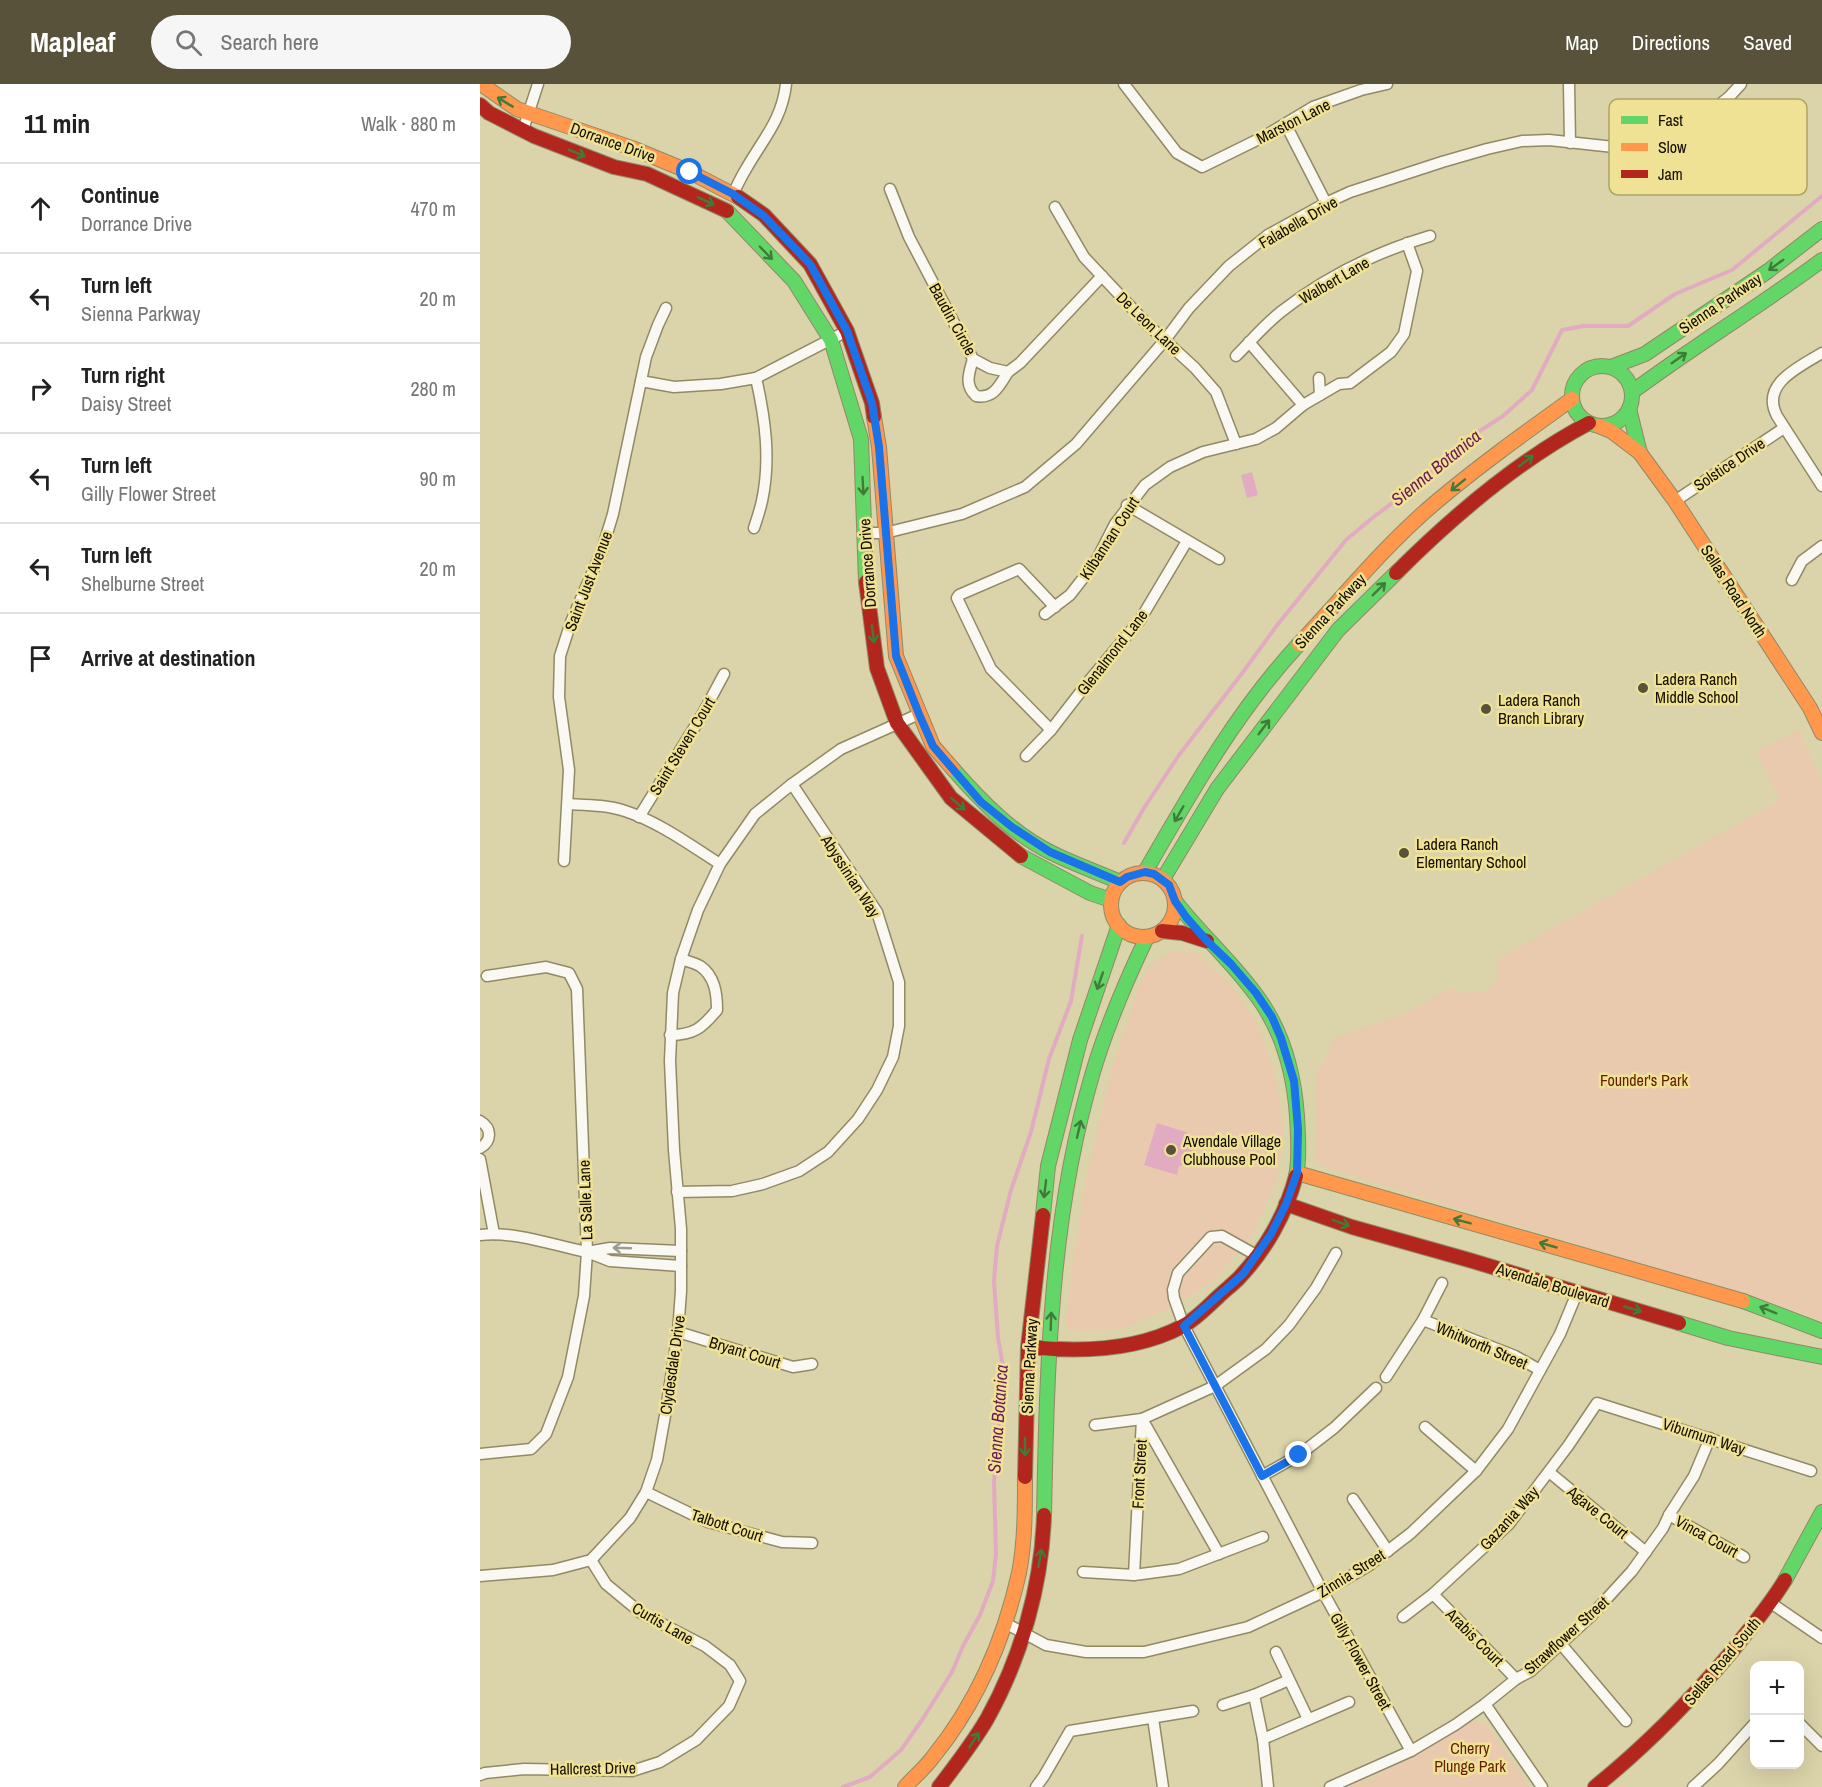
<!DOCTYPE html>
<html lang="en">
<head>
<meta charset="utf-8">
<style>
	:root { --surface:#fff; --page:#f6f6f6; --text:#222; --muted:#767676; --line:#e0e0e0; --accent:#58523b }
	body { margin:0; font-family:"Archivo Narrow",sans-serif; background:var(--page); color:var(--text) }
	.controls { position:absolute; right:18px; bottom:18px; display:grid; overflow:hidden; border-radius:12px; box-shadow:0 6px 24px #0002 }
	.controls button { width:54px; height:54px; display:grid; place-items:center; padding:0; border:0; border-bottom:2px solid var(--line); background:var(--surface); color:var(--text); font:30px sans-serif }
	.stop { position:absolute; width:18px; height:18px; margin:-14px; border:4px solid #1a73e8; border-radius:50%; background:#fff }
	.stop.end { background:#1a73e8; border-color:#fff; box-shadow:0 2px 6px #0008 }
	.list { margin:0; padding:0; list-style:none }
	h2 { display:flex; justify-content:space-between; align-items:center; height:78px; margin:0; padding:0 24px; font-size:26px }
	h2 small { font-size:20px; font-weight:400; color:var(--muted) }
	.list li { display:grid; grid-template-columns:39px 1fr auto; gap:18px; align-items:center; box-sizing:border-box; height:90px; padding:0 24px; border-top:2px solid var(--line) }
	.list b { display:block; font-size:22px; white-space:nowrap }
	.list p { margin:0; font-size:20px; white-space:nowrap; color:var(--muted) }
	.list em { font-size:20px; font-style:normal; color:var(--muted) }
	.icon { flex:none; width:33px; height:33px; fill:none; stroke:currentColor; stroke-width:2; stroke-linecap:round; stroke-linejoin:round }
	.map { position:relative; flex:none; width:1342px; height:1703px; overflow:hidden }
	header { display:flex; align-items:center; gap:36px; box-sizing:border-box; height:84px; padding:0 30px; background:var(--accent); color:#fff }
	header strong { font-size:28px }
	nav { display:flex; gap:33px; margin-inline-start:auto; font-size:21px }
	.search { width:420px; height:54px; background:var(--page); display:flex; align-items:center; gap:15px; box-sizing:border-box; padding:0 21px; border-radius:33px; color:var(--muted); font-size:22px }
	main { display:flex }
	aside { flex:1; background:var(--surface) }
	.map>svg:first-child { display:block }
</style>
</head>
<body>
<header>
<strong>Mapleaf</strong>
<div class="search"><svg class="icon" aria-label="search" viewBox="0 0 24 24"><circle cx="10" cy="10" r="6"/><path d="M15 15l6 6"/></svg>Search here</div>
<nav><a>Map</a><a>Directions</a><a>Saved</a></nav>
</header>
<main>
<aside>
<h2>11 min<small>Walk · 880 m</small></h2>
<ul class="list">
<li><svg class="icon" aria-label="ahead" viewBox="0 0 24 24"><path d="M12 20V5M6 11l6-6 6 6"/></svg><div><b>Continue</b><p>Dorrance Drive</p></div><em>470 m</em></li>
<li><svg class="icon" aria-label="left" viewBox="0 0 24 24"><path d="M17 20v-9H6M10 6l-5 5 5 5"/></svg><div><b>Turn left</b><p>Sienna Parkway</p></div><em>20 m</em></li>
<li><svg class="icon" aria-label="right" viewBox="0 0 24 24"><path d="M7 20v-9h11M14 6l5 5-5 5"/></svg><div><b>Turn right</b><p>Daisy Street</p></div><em>280 m</em></li>
<li><svg class="icon" aria-label="left" viewBox="0 0 24 24"><path d="M17 20v-9H6M10 6l-5 5 5 5"/></svg><div><b>Turn left</b><p>Gilly Flower Street</p></div><em>90 m</em></li>
<li><svg class="icon" aria-label="left" viewBox="0 0 24 24"><path d="M17 20v-9H6M10 6l-5 5 5 5"/></svg><div><b>Turn left</b><p>Shelburne Street</p></div><em>20 m</em></li>
<li><svg class="icon" aria-label="arrive" viewBox="0 0 24 24"><path d="M6 21V4h12l-3 4 3 4H6"/></svg><div><b>Arrive at destination</b></div></li>
</ul>
</aside>
<div class="map">
<svg width="1342" height="1703" viewBox="0 0 1342 1703">
	<rect width="100%" height="100%" fill="#dbd3a9"/>
	<g fill="#eacaae">
		<path d="M 1319,646 L 1342,699 L 1342,1237 L 1312,1225 L 844,1083 L 835,1075 L 836,989 L 848,971 L 852,955 L 926,929 L 972,903 L 984,909 L 1008,906 L 1017,895 L 1018,875 L 1300,716 L 1276,667 Z"/>
		<path d="M 692,867 L 717,870 L 748,898 L 777,939 L 795,990 L 804,1047 L 797,1096 L 771,1153 L 736,1195 L 688,1225 L 643,1244 L 601,1248 L 587,1245 L 586,1235 L 592,1185 L 606,1096 L 631,987 L 662,893 L 675,877 Z"/>
		<path d="M 996,1637 L 1007,1642 L 1049,1703 L 869,1703 L 870,1699 L 877,1696 L 884,1699 L 977,1646 L 985,1639 Z"/>
	</g>
	<g fill="#e1acc2">
		<path d="M 772,388 L 778,411 L 767,414 L 761,391 Z"/>
		<path d="M 677,1039 L 709,1049 L 706,1057 L 709,1059 L 710,1062 L 715,1067 L 714,1075 L 711,1079 L 699,1082 L 697,1091 L 664,1081 Z"/>
	</g>
	<g fill="none" stroke-linecap="round" stroke-linejoin="round">
		<g stroke="#e1acc2" stroke-width="4">
			<path d="M 644,759 L 664,724 L 699,671 L 763,588 L 798,540 L 866,456 L 891,435 L 940,398 L 989,354 L 1023,332 L 1052,306 L 1082,246 L 1104,242 L 1148,242 L 1195,210 L 1252,186 L 1342,112"/>
			<path d="M 363,1703 L 390,1693 L 421,1666 L 442,1636 L 472,1588 L 483,1562 L 500,1531 L 513,1497 L 516,1470 L 514,1398 L 524,1288 L 518,1254 L 514,1197 L 517,1162 L 531,1106 L 551,1048 L 569,975 L 591,917 L 602,852"/>
		</g>
		<defs>
			<g id="street">
				<path d="M 644,0 L 697,69 L 722,83 L 783,53 L 833,23 L 881,6 L 907,0"/>
				<path d="M 1089,0 L 1090,59"/>
				<path d="M 806,41 L 846,119"/>
				<path d="M 43,46 L 58,0"/>
				<path d="M 410,105 L 429,153 L 493,275 L 510,284 L 528,288 L 540,279 L 622,192"/>
				<path d="M 253,110 C 257,102 261,93 266,85 C 283,55 302,36 306,0"/>
				<path d="M 575,123 L 604,173 L 666,239 L 715,284 L 736,308 L 756,360"/>
				<path d="M 769,258 L 823,321"/>
				<path d="M 1342,269 C 1319,283 1280,300 1297,332 L 1342,402"/>
				<path d="M 756,272 C 771,257 785,240 802,227 C 847,192 896,168 950,152"/>
				<path d="M 493,275 C 489,289 484,301 496,312 C 514,315 519,302 528,288"/>
				<path d="M 839,294 L 840,311"/>
				<path d="M 161,297 L 194,303 L 241,300 L 276,294 L 367,247"/>
				<path d="M 1195,417 L 1304,344"/>
				<path d="M 647,421 L 739,475"/>
				<path d="M 274,444 C 277,435 280,426 282,417 C 291,375 285,334 276,294"/>
				<path d="M 385,449 L 405,449 L 482,430 L 545,403 L 596,360 L 685,256 L 709,224 L 749,182 L 788,151 L 846,119 L 870,108 L 962,78 L 1007,65 L 1042,57 L 1069,56 L 1134,63 L 1178,59 L 1205,48 L 1249,13 L 1261,0"/>
				<path d="M 1312,496 L 1322,477 L 1342,462"/>
				<path d="M 565,530 L 590,511 L 615,479 L 635,440 L 665,401 L 690,383 L 723,368 L 776,355 L 796,344 L 823,321 L 859,300 L 870,299 L 911,268 L 924,250 L 937,187 L 927,159"/>
				<path d="M 571,646 L 511,585 L 477,514 L 479,511 L 539,485 L 575,523"/>
				<path d="M 546,672 L 571,646 L 609,597 L 660,536 L 707,457"/>
				<path d="M 88,720 C 107,721 127,721 145,727 C 179,738 210,761 240,780"/>
				<path d="M 159,733 L 222,631 L 244,590"/>
				<path d="M 84,777 L 89,686 L 79,613 L 80,572 L 91,538 L 122,466 L 133,430 L 166,273 L 178,241 L 186,224"/>
				<path d="M 190,951 C 214,951 222,944 237,926 C 237,910 235,892 220,882 C 215,879 207,877 201,875"/>
				<path d="M 0,1037 C 12,1044 12,1057 0,1064"/>
				<path d="M 0,1075 L 14,1150"/>
				<path d="M 197,1108 L 252,1107 L 283,1100 L 319,1087 L 348,1068 L 378,1035 L 397,1006 L 413,973 L 419,942 L 419,898 L 397,828 L 312,700"/>
				<path d="M 0,1151 C 35,1147 72,1161 107,1168"/>
				<path d="M 201,1167 L 130,1164 L 107,1168 L 130,1177 L 201,1182"/>
				<path d="M 776,1171 L 742,1152 L 731,1153 L 698,1189 L 693,1206 L 694,1214 L 704,1242 L 843,1508 L 931,1667"/>
				<path d="M 943,1236 L 1035,1272 L 1060,1286"/>
				<path d="M 198,1248 L 313,1283 L 332,1280"/>
				<path d="M 906,1293 L 943,1236 L 962,1199"/>
				<path d="M 662,1335 L 739,1470"/>
				<path d="M 615,1341 L 662,1335 L 735,1302 L 786,1265 L 809,1241 L 836,1204 L 856,1169"/>
				<path d="M 945,1343 L 996,1387"/>
				<path d="M 0,1370 L 51,1365 L 66,1350 L 88,1293 L 104,1212 L 107,1168 L 97,905 L 89,889 L 66,883 L 7,892"/>
				<path d="M 1069,1388 L 1166,1468"/>
				<path d="M 782,1392 L 819,1371 L 854,1344 L 896,1304"/>
				<path d="M 166,1408 L 228,1438 L 302,1458 L 332,1459"/>
				<path d="M 873,1415 L 908,1467"/>
				<path d="M 1189,1431 L 1264,1473"/>
				<path d="M 603,1488 L 654,1491 L 699,1485 L 783,1453"/>
				<path d="M 654,1491 L 662,1335"/>
				<path d="M 0,1492 L 73,1486 L 111,1476 L 150,1434 L 166,1408 L 177,1376 L 186,1326 L 198,1248 L 201,1207 L 201,1145 L 194,1066 L 190,977 L 193,909 L 201,875 L 218,826 L 240,780 L 275,730 L 312,700 L 361,665 L 439,630"/>
				<path d="M 953,1510 L 1036,1595"/>
				<path d="M 1291,1519 L 1342,1554"/>
				<path d="M 923,1533 L 953,1510 L 1029,1440 L 1088,1362 L 1117,1319 L 1331,1387"/>
				<path d="M 525,1539 L 566,1561 L 606,1568 L 664,1568 L 768,1543 L 843,1508 L 888,1482 L 931,1449 L 996,1387 L 1028,1345 L 1080,1250 L 1097,1209"/>
				<path d="M 1081,1560 L 1146,1637"/>
				<path d="M 796,1568 L 828,1635"/>
				<path d="M 774,1611 L 783,1655 L 788,1703"/>
				<path d="M 1005,1620 L 1062,1703"/>
				<path d="M 743,1621 L 774,1611 L 809,1596"/>
				<path d="M 673,1634 L 683,1703"/>
				<path d="M 1320,1640 L 1342,1662"/>
				<path d="M 783,1655 L 869,1618"/>
				<path d="M 0,1691 L 5,1689 L 44,1685 L 152,1687 L 180,1678 L 216,1656 L 249,1622 L 260,1597 L 250,1581 L 225,1562 L 161,1529 L 126,1500 L 111,1476"/>
				<path d="M 556,1703 L 564,1692 L 590,1647 L 713,1627"/>
				<path d="M 850,1703 L 931,1667 L 975,1641 L 1005,1620 L 1036,1595 L 1051,1587 L 1110,1533 L 1152,1487 L 1183,1444 L 1189,1431 L 1214,1392 L 1230,1354"/>
				<path d="M 1213,1703 L 1238,1680 L 1274,1640"/>
			</g>
			<g id="fast">
				<path d="M 247,127 L 314,197 L 351,256 L 381,355 L 386,498"/>
				<circle cx="1122" cy="312" r="30"/>
				<path d="M 1131,283 L 1165,270 L 1288,187 L 1342,145"/>
				<path d="M 1152,308 C 1214,262 1280,222 1342,176"/>
				<path d="M 1149,325 L 1160,369"/>
				<path d="M 473,685 C 502,718 533,750 572,769 C 594,780 617,788 640,798"/>
				<path d="M 541,772 L 610,809 L 631,816"/>
				<path d="M 665,788 C 711,708 756,628 819,560"/>
				<path d="M 683,795 L 737,705 L 858,546 L 916,489"/>
				<path d="M 695,817 C 721,851 755,880 779,915 C 804,950 814,990 817,1032 C 818,1050 820,1075 816,1092"/>
				<path d="M 563,1131 L 568,1082 L 600,956 L 639,841"/>
				<path d="M 1263,1217 L 1342,1247"/>
				<path d="M 1199,1239 L 1248,1254 L 1342,1273"/>
				<path d="M 564,1431 C 567,1282 570,1132 613,988 C 627,941 646,897 667,853"/>
				<path d="M 1305,1496 L 1342,1428"/>
			</g>
			<g id="slow">
				<path d="M 1,0 L 37,25 L 152,64 L 210,88 L 258,113"/>
				<path d="M 394,333 L 399,363 L 416,572 L 453,662 L 473,685"/>
				<path d="M 1119,342 L 1131,347 L 1160,369 L 1195,417 L 1330,624 L 1342,649"/>
				<path d="M 819,560 C 864,512 906,460 956,418 C 1000,381 1046,348 1092,315"/>
				<circle cx="663" cy="821" r="32"/>
				<path d="M 817,1089 L 1263,1217"/>
				<path d="M 425,1703 C 434,1693 445,1684 453,1673 C 496,1620 524,1556 539,1489 C 545,1458 545,1425 545,1393"/>
			</g>
			<g id="jam">
				<path d="M 0,21 L 9,29 L 54,52 L 134,83 L 167,90 L 247,127"/>
				<path d="M 258,113 L 284,131 L 330,180 L 367,247 L 392,319 L 394,333"/>
				<path d="M 916,489 C 973,432 1037,377 1109,339"/>
				<path d="M 386,498 L 397,584 L 417,639 L 471,714 L 541,772"/>
				<path d="M 682,847 L 702,849 L 727,857"/>
				<path d="M 806,1120 L 872,1143 L 989,1176 L 1199,1239"/>
				<path d="M 560,1264 C 607,1268 660,1265 703,1242 C 716,1235 727,1223 738,1213 C 744,1207 752,1201 758,1195 C 785,1167 806,1130 816,1092"/>
				<path d="M 545,1393 L 548,1263 L 563,1131"/>
				<path d="M 459,1703 C 476,1681 493,1659 507,1635 C 541,1574 562,1501 564,1431"/>
				<path d="M 1115,1703 C 1166,1662 1211,1616 1253,1566 C 1271,1543 1290,1521 1305,1496"/>
			</g>
		</defs>
		<use href="#street" stroke="#908a66" stroke-width="13"/>
		<use href="#fast" stroke="#908a66" stroke-width="16"/>
		<use href="#slow" stroke="#908a66" stroke-width="16"/>
		<use href="#jam" stroke="#908a66" stroke-width="16"/>
		<use href="#street" stroke="#faf8f2" stroke-width="10"/>
		<use href="#fast" stroke="#63d668" stroke-width="14"/>
		<use href="#slow" stroke="#ff974d" stroke-width="14"/>
		<use href="#jam" stroke="#b3261e" stroke-width="14"/>
	</g>
	<defs><path id="oneway-shaft" d="M-6 0H5M1.5-3L5.5 0L1.5 3" fill="none" stroke-width="1.6" stroke-linecap="round" stroke-linejoin="round" transform="scale(1.5)"/></defs>
	<g stroke="#3f7c39">
		<use href="#oneway-shaft" transform="translate(25 18) rotate(-149)"/>
		<use href="#oneway-shaft" transform="translate(97 69) rotate(22)"/>
		<use href="#oneway-shaft" transform="translate(226 117) rotate(25)"/>
		<use href="#oneway-shaft" transform="translate(286 169) rotate(46)"/>
		<use href="#oneway-shaft" transform="translate(1296 181) rotate(144)"/>
		<use href="#oneway-shaft" transform="translate(1199 274) rotate(-35)"/>
		<use href="#oneway-shaft" transform="translate(1046 377) rotate(-37)"/>
		<use href="#oneway-shaft" transform="translate(978 401) rotate(141)"/>
		<use href="#oneway-shaft" transform="translate(383 402) rotate(87)"/>
		<use href="#oneway-shaft" transform="translate(899 505) rotate(-45)"/>
		<use href="#oneway-shaft" transform="translate(393 550) rotate(82)"/>
		<use href="#oneway-shaft" transform="translate(784 643) rotate(-53)"/>
		<use href="#oneway-shaft" transform="translate(478 720) rotate(41)"/>
		<use href="#oneway-shaft" transform="translate(699 730) rotate(120)"/>
		<use href="#oneway-shaft" transform="translate(620 897) rotate(109)"/>
		<use href="#oneway-shaft" transform="translate(599 1045) rotate(-77)"/>
		<use href="#oneway-shaft" transform="translate(565 1105) rotate(97)"/>
		<use href="#oneway-shaft" transform="translate(982 1137) rotate(-165)"/>
		<use href="#oneway-shaft" transform="translate(861 1139) rotate(20)"/>
		<use href="#oneway-shaft" transform="translate(1068 1161) rotate(-164)"/>
		<use href="#oneway-shaft" transform="translate(1153 1225) rotate(16)"/>
		<use href="#oneway-shaft" transform="translate(1288 1226) rotate(-158)"/>
		<use href="#oneway-shaft" transform="translate(571 1237) rotate(-88)"/>
		<use href="#oneway-shaft" transform="translate(545 1363) rotate(90)"/>
		<use href="#oneway-shaft" transform="translate(560 1474) rotate(-80)"/>
		<use href="#oneway-shaft" transform="translate(494 1656) rotate(-57)"/>
	</g>
	<use stroke="#9d9a91" href="#oneway-shaft" transform="translate(142 1164) rotate(-178)"/>
	<g fill="none" stroke-linecap="round" stroke-linejoin="round">
		<path stroke="#1a73e8" stroke-width="8" d="M 210,88 L 253,110 L 284,132 L 330,180 L 367,247 L 392,319 L 399,363 L 416,572 L 439,630 L 453,662 L 501,718 L 532,743 L 570,768 L 640,798 L 647,793 L 665,788 L 674,790 L 689,801 L 695,817 L 706,833 L 727,857 L 751,880 L 776,909 L 792,933 L 801,954 L 814,997 L 818,1045 L 817,1089 L 806,1120 L 791,1150 L 763,1190 L 704,1242 L 782,1392 L 819,1371"/>
	</g>
	<g fill="#58523b" stroke="#f0e294" stroke-width="2">
		<circle cx="1163" cy="604" r="6"/>
		<circle cx="1006" cy="625" r="6"/>
		<circle cx="924" cy="769" r="6"/>
		<circle cx="691" cy="1066" r="6"/>
	</g>
	<g text-anchor="middle" stroke-width="5" stroke-linejoin="round" paint-order="stroke">
		<g font-size="16" fill="#120d00" stroke="#f0e294">
			<text transform="translate(813 37) rotate(-27)" y="6">Marston Lane</text>
			<text transform="translate(133 58) rotate(20)" y="6">Dorrance Drive</text>
			<text transform="translate(818 138) rotate(-30)" y="6">Falabella Drive</text>
			<text transform="translate(854 196) rotate(-30)" y="6">Walbert Lane</text>
			<text transform="translate(1240 219) rotate(-34)" y="6">Sienna Parkway</text>
			<text transform="translate(473 235) rotate(61)" y="6">Baudin Circle</text>
			<text transform="translate(669 239) rotate(44)" y="6">De Leon Lane</text>
			<text transform="translate(1249 380) rotate(-34)" y="6">Solstice Drive</text>
			<text transform="translate(629 454) rotate(-57)" y="6">Kilbannan Court</text>
			<text transform="translate(387 479) rotate(-94)" y="6">Dorrance Drive</text>
			<text transform="translate(108 497) rotate(-69)" y="6">Saint Just Avenue</text>
			<text transform="translate(1254 507) rotate(57)" y="6">Sellas Road North</text>
			<text transform="translate(850 527) rotate(-47)" y="6">Sienna Parkway</text>
			<text transform="translate(632 568) rotate(-52)" y="6">Glenalmond Lane</text>
			<text transform="translate(202 662) rotate(-59)" y="6">Saint Steven Court</text>
			<text transform="translate(371 792) rotate(57)" y="6">Abyssinian Way</text>
			<text transform="translate(105 1116) rotate(-92)" y="6">La Salle Lane</text>
			<text transform="translate(1073 1201) rotate(17)" y="6">Avendale Boulevard</text>
			<text transform="translate(1002 1261) rotate(23)" y="6">Whitworth Street</text>
			<text transform="translate(265 1268) rotate(17)" y="6">Bryant Court</text>
			<text transform="translate(192 1281) rotate(-82)" y="6">Clydesdale Drive</text>
			<text transform="translate(549 1282) rotate(-87)" y="6">Sienna Parkway</text>
			<text transform="translate(1224 1352) rotate(18)" y="6">Viburnum Way</text>
			<text transform="translate(659 1390) rotate(-87)" y="6">Front Street</text>
			<text transform="translate(1118 1428) rotate(39)" y="6">Agave Court</text>
			<text transform="translate(1029 1434) rotate(-48)" y="6">Gazania Way</text>
			<text transform="translate(247 1441) rotate(18)" y="6">Talbott Court</text>
			<text transform="translate(1227 1452) rotate(29)" y="6">Vinca Court</text>
			<text transform="translate(871 1489) rotate(-32)" y="6">Zinnia Street</text>
			<text transform="translate(183 1539) rotate(30)" y="6">Curtis Lane</text>
			<text transform="translate(1086 1551) rotate(-42)" y="6">Strawflower Street</text>
			<text transform="translate(995 1553) rotate(45)" y="6">Arabis Court</text>
			<text transform="translate(881 1577) rotate(61)" y="6">Gilly Flower Street</text>
			<text transform="translate(1242 1577) rotate(-50)" y="6">Sellas Road South</text>
			<text transform="translate(113 1684) rotate(-1)" y="6">Hallcrest Drive</text>
		</g>
		<g font-size="16" fill="#120d00" stroke="#f0e294" text-anchor="start">
			<text x="1175" y="601">Ladera Ranch<tspan x="1175" dy="18">Middle School</tspan></text>
			<text x="1018" y="622">Ladera Ranch<tspan x="1018" dy="18">Branch Library</tspan></text>
			<text x="936" y="766">Ladera Ranch<tspan x="936" dy="18">Elementary School</tspan></text>
			<text x="703" y="1063">Avendale Village<tspan x="703" dy="18">Clubhouse Pool</tspan></text>
		</g>
		<g font-size="16" fill="#621c00" stroke="#f0e294">
			<text x="1164" y="1002">Founder's Park</text>
			<text x="990" y="1670">Cherry<tspan x="990" dy="18">Plunge Park</tspan></text>
		</g>
		<g font-size="18" font-style="italic" fill="#6a1957" stroke="#f0e294">
			<text transform="translate(956 384) rotate(-39)" y="6">Sienna Botanica</text>
			<text transform="translate(518 1335) rotate(-86)" y="6">Sienna Botanica</text>
		</g>
	</g>
	<rect x="1129" y="15" width="198" height="96" rx="9" fill="#f0e294" stroke="#ada268" stroke-width="1.5"/>
	<rect x="1141" y="32" width="27" height="8" fill="#63d668"/>
	<rect x="1141" y="59" width="27" height="8" fill="#ff974d"/>
	<rect x="1141" y="86" width="27" height="8" fill="#b3261e"/>
	<g font-size="16" fill="#120d00">
		<text x="1178" y="42">Fast</text>
		<text x="1178" y="69">Slow</text>
		<text x="1178" y="96">Jam</text>
	</g>
</svg>
<div class="controls">
<button>+</button>
<button>−</button>
</div>
<div class="stop" style="left:210px;top:88px"></div>
<div class="stop end" style="left:819px;top:1371px"></div>
</div>
</main>
</body>
</html>
